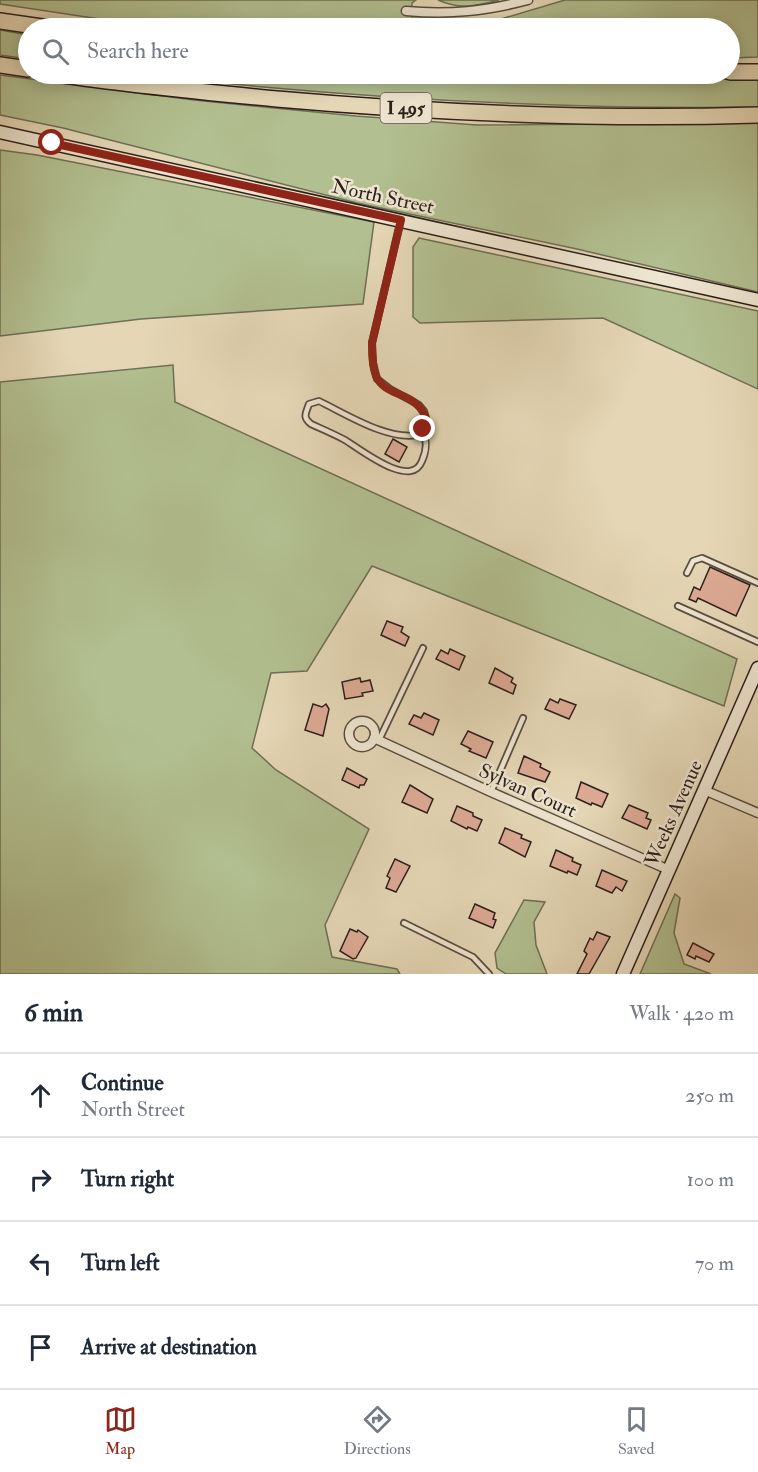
<!DOCTYPE html>
<html lang="en">
<head>
<meta charset="utf-8">
<style>
	:root { --surface:#fff; --page:#f6f6f7; --text:#1f2937; --muted:#747a83; --line:#e0e1e3; --accent:#8f2418 }
	body { margin:0; font-family:"IM FELL Double Pica",serif; background:var(--page); color:var(--text) }
	.stop { position:absolute; width:18px; height:18px; margin:-14px; border:4px solid #8f2418; border-radius:50%; background:#fff }
	.stop.end { background:#8f2418; border-color:#fff; box-shadow:0 2px 6px #0008 }
	.list { margin:0; padding:0; list-style:none }
	h2 { display:flex; justify-content:space-between; align-items:center; height:78px; margin:0; padding:0 24px; font-size:26px }
	h2 small { font-size:20px; font-weight:400; color:var(--muted) }
	.list li { display:grid; grid-template-columns:39px 1fr auto; gap:18px; align-items:center; box-sizing:border-box; height:84px; padding:0 24px; border-top:2px solid var(--line) }
	.list b { display:block; font-size:22px; white-space:nowrap }
	.list p { margin:0; font-size:20px; white-space:nowrap; color:var(--muted) }
	.list em { font-size:20px; font-style:normal; color:var(--muted) }
	.icon { flex:none; width:33px; height:33px; fill:none; stroke:currentColor; stroke-width:2; stroke-linecap:round; stroke-linejoin:round }
	.map { position:relative; flex:none; width:758px; height:974px; overflow:hidden }
	.search { position:absolute; background:var(--surface); box-shadow:0 3px 15px #0003; left:18px; right:18px; top:18px; height:66px; display:flex; align-items:center; gap:15px; box-sizing:border-box; padding:0 21px; border-radius:33px; color:var(--muted); font-size:22px }
	.sheet { height:414px; background:var(--surface) }
	nav { display:flex; justify-content:space-around; align-items:center; box-sizing:border-box; height:84px; border-top:2px solid var(--line); background:var(--surface); font-size:16px; color:var(--muted) }
	nav a { display:grid; justify-items:center; gap:3px }
	nav .on { color:var(--accent) }
	.map>svg:first-child { display:block }
</style>
</head>
<body>
<div class="map">
<svg width="758" height="974" viewBox="0 0 758 974">
	<rect width="100%" height="100%" fill="#e5d7b6"/>
	<filter id="stains"><feTurbulence type="fractalNoise" baseFrequency=".00333" numOctaves="4"/><feColorMatrix values="0 0 0 0 .2 0 0 0 0 .09 0 0 0 0 .02 0 0 0 .5 -.17"/></filter>
	<radialGradient id="worn" r=".72"><stop offset=".6" stop-color="#630" stop-opacity="0"/><stop offset="1" stop-color="#630" stop-opacity=".3"/></radialGradient>
	<g fill="#b2bf90" stroke="#6e6f55" stroke-width="1.5">
		<path d="M 0,0 L 416,0 L 412,3 L 412,18 L 501,19 L 565,0 L 758,0 L 758,57 L 730,58 L 730,28 L 159,28 L 0,4 Z"/>
		<path d="M 438,0 L 499,0 C 476,6 460,10 438,0 Z"/>
		<path d="M 0,30 L 28,35 L 28,59 L 0,55 Z"/>
		<path d="M 133,74 L 390,74 L 555,80 L 758,79 L 758,107 C 549,110 341,97 133,74 Z"/>
		<path d="M 0,75 L 194,100 L 356,116 L 477,125 L 758,123 L 758,292 L 577,249 L 357,203 L 63,128 L 0,115 Z"/>
		<path d="M 0,150 L 37,155 L 374,222 L 363,304 L 141,319 L 0,336 Z"/>
		<path d="M 419,238 L 758,311 L 758,389 L 603,318 L 420,323 L 413,317 L 413,247 Z"/>
		<path d="M 173,365 L 175,402 L 737,659 L 724,706 L 372,566 L 307,671 L 271,673 L 252,748 L 276,770 L 369,829 L 325,925 L 332,957 L 397,969 L 400,974 L 0,974 L 0,382 Z"/>
		<path d="M 675,894 L 680,898 L 674,933 L 684,964 L 711,974 L 640,974 Z"/>
		<path d="M 524,900 L 545,902 L 534,922 L 536,945 L 547,974 L 506,974 L 497,968 L 495,953 Z"/>
	</g>
	<g fill="#deab96" stroke="#2b1f1a" stroke-width="1.5">
		<path d="M 393,439 L 407,447 L 399,462 L 385,454 Z"/>
		<path d="M 710,567 L 750,585 L 736,616 L 698,598 L 696,602 L 689,599 L 694,587 L 700,590 Z"/>
		<path d="M 387,621 L 403,627 L 401,632 L 409,637 L 405,646 L 381,635 Z"/>
		<path d="M 450,649 L 465,656 L 459,670 L 436,659 L 441,650 L 448,654 Z"/>
		<path d="M 495,668 L 513,678 L 511,682 L 516,685 L 513,694 L 489,683 Z"/>
		<path d="M 360,678 L 361,682 L 370,680 L 373,691 L 362,693 L 363,696 L 345,699 L 342,682 Z"/>
		<path d="M 550,699 L 558,703 L 560,699 L 576,705 L 569,719 L 545,709 Z"/>
		<path d="M 313,704 L 322,707 L 326,704 L 329,709 L 323,736 L 305,730 Z"/>
		<path d="M 424,713 L 439,720 L 433,735 L 409,724 L 414,715 L 421,718 Z"/>
		<path d="M 468,731 L 493,742 L 486,758 L 469,751 L 471,749 L 461,744 Z"/>
		<path d="M 524,756 L 541,764 L 540,767 L 550,772 L 545,782 L 518,773 Z"/>
		<path d="M 347,768 L 367,779 L 364,785 L 360,785 L 359,788 L 342,780 Z"/>
		<path d="M 581,782 L 608,794 L 602,807 L 592,803 L 591,805 L 576,798 Z"/>
		<path d="M 410,785 L 433,799 L 427,813 L 402,802 Z"/>
		<path d="M 629,805 L 648,813 L 646,818 L 651,820 L 647,829 L 622,818 Z"/>
		<path d="M 457,806 L 473,813 L 473,816 L 482,820 L 477,831 L 468,827 L 467,829 L 451,821 Z"/>
		<path d="M 505,828 L 522,835 L 521,838 L 531,842 L 525,857 L 499,843 Z"/>
		<path d="M 556,850 L 573,858 L 572,861 L 581,865 L 577,875 L 568,871 L 567,873 L 550,866 Z"/>
		<path d="M 395,859 L 410,866 L 396,892 L 386,888 L 390,878 L 387,876 Z"/>
		<path d="M 602,870 L 627,881 L 622,891 L 616,887 L 612,893 L 596,886 Z"/>
		<path d="M 475,904 L 495,913 L 493,919 L 496,920 L 493,928 L 469,918 Z"/>
		<path d="M 350,929 L 357,932 L 358,930 L 368,937 L 356,958 L 353,959 L 340,951 Z"/>
		<path d="M 597,932 L 610,937 L 589,974 L 577,974 L 587,954 L 584,951 L 590,938 L 593,940 Z"/>
		<path d="M 693,943 L 714,954 L 709,962 L 696,956 L 695,959 L 687,955 Z"/>
	</g>
	<g fill="none" stroke-linecap="round" stroke-linejoin="round">
		<defs>
			<g id="lane">
				<path d="M 400,223 L 372,343 L 373,363 L 377,379 L 390,389 L 419,405 L 424,411 L 427,422 L 421,434 C 391,443 346,414 319,401 L 309,404 C 306,413 302,417 311,424 C 322,429 334,434 345,440 C 360,449 411,490 422,461 C 427,450 427,441 423,429"/>
				<path d="M 687,573 L 693,561 L 702,558 L 758,583"/>
				<path d="M 678,606 L 758,642"/>
				<path d="M 379,740 L 423,648"/>
				<path d="M 491,792 L 523,718"/>
				<path d="M 404,923 L 473,957 L 489,974"/>
			</g>
			<g id="street">
				<path d="M 406,11 C 450,15 486,11 528,0"/>
				<circle cx="362" cy="734" r="13"/>
				<path d="M 374,738 L 491,792 L 669,870"/>
				<path d="M 704,790 L 758,813"/>
			</g>
			<g id="secondary">
				<path d="M 0,132 L 758,300"/>
				<path d="M 623,974 L 758,668"/>
			</g>
			<g id="highway">
				<path d="M 0,21 L 49,28"/>
				<path d="M 0,65 L 28,69"/>
				<path d="M 730,72 L 758,72"/>
				<path d="M 56,74 C 129,85 203,92 277,99 C 437,113 598,120 758,115"/>
			</g>
		</defs>
		<use href="#lane" stroke="#5a4d41" stroke-width="8"/>
		<use href="#street" stroke="#5a4d41" stroke-width="11"/>
		<use href="#secondary" stroke="#2b1f1a" stroke-width="15"/>
		<use href="#highway" stroke="#2b1f1a" stroke-width="18"/>
		<use href="#lane" stroke="#eee5d0" stroke-width="4.5"/>
		<use href="#street" stroke="#eee5d0" stroke-width="8"/>
		<use href="#secondary" stroke="#eee5d0" stroke-width="12"/>
		<use href="#highway" stroke="#e5d7b6" stroke-width="15"/>
	</g>
	<g fill="none" stroke-linecap="round" stroke-linejoin="round">
		<path stroke="#8f2418" stroke-width="8" d="M 52,143 L 401,220 L 372,343 C 372,354 372,366 376,376 C 386,399 419,390 427,422 L 423,429"/>
	</g>
	<g text-anchor="middle" stroke-width="5" stroke-linejoin="round" paint-order="stroke">
		<rect fill="#eee5d0" stroke="#665a51" stroke-width="1.5" x="380.5" y="93" width="51" height="30" rx="4.5"/>
		<g font-size="18" font-weight="bold" fill="#2b1f1a">
			<text x="406" y="114">I 495</text>
		</g>
		<g font-size="20" fill="#2b1f1a" stroke="#eee5d0">
			<text transform="translate(383 196) rotate(12)" y="7">North Street</text>
			<text transform="translate(528 790) rotate(24)" y="7">Sylvan Court</text>
			<text transform="translate(673 813) rotate(-66)" y="7">Weeks Avenue</text>
		</g>
	</g>
	<rect width="100%" height="100%" filter="url(#stains)"/>
	<rect width="100%" height="100%" fill="url(#worn)"/>
</svg>
<div class="stop" style="left:52px;top:143px"></div>
<div class="stop end" style="left:423px;top:429px"></div>
<div class="search"><svg class="icon" aria-label="search" viewBox="0 0 24 24"><circle cx="10" cy="10" r="6"/><path d="M15 15l6 6"/></svg>Search here</div>
</div>
<section class="sheet">
<h2>6 min<small>Walk · 420 m</small></h2>
<ul class="list">
<li><svg class="icon" aria-label="ahead" viewBox="0 0 24 24"><path d="M12 20V5M6 11l6-6 6 6"/></svg><div><b>Continue</b><p>North Street</p></div><em>250 m</em></li>
<li><svg class="icon" aria-label="right" viewBox="0 0 24 24"><path d="M7 20v-9h11M14 6l5 5-5 5"/></svg><div><b>Turn right</b></div><em>100 m</em></li>
<li><svg class="icon" aria-label="left" viewBox="0 0 24 24"><path d="M17 20v-9H6M10 6l-5 5 5 5"/></svg><div><b>Turn left</b></div><em>70 m</em></li>
<li><svg class="icon" aria-label="arrive" viewBox="0 0 24 24"><path d="M6 21V4h12l-3 4 3 4H6"/></svg><div><b>Arrive at destination</b></div></li>
</ul>
</section>
<nav>
<a class="on"><svg class="icon" aria-label="map" viewBox="0 0 24 24"><path d="M3 6l6-2 6 2 6-2v14l-6 2-6-2-6 2zM9 4v14M15 6v14"/></svg>Map</a>
<a><svg class="icon" aria-label="directions" viewBox="0 0 24 24"><path d="M12 3l9 9-9 9-9-9zM9 14v-3h6M13 9l2 2-2 2"/></svg>Directions</a>
<a><svg class="icon" aria-label="saved" viewBox="0 0 24 24"><path d="M7 4h10v16l-5-4-5 4z"/></svg>Saved</a>
</nav>
</body>
</html>
